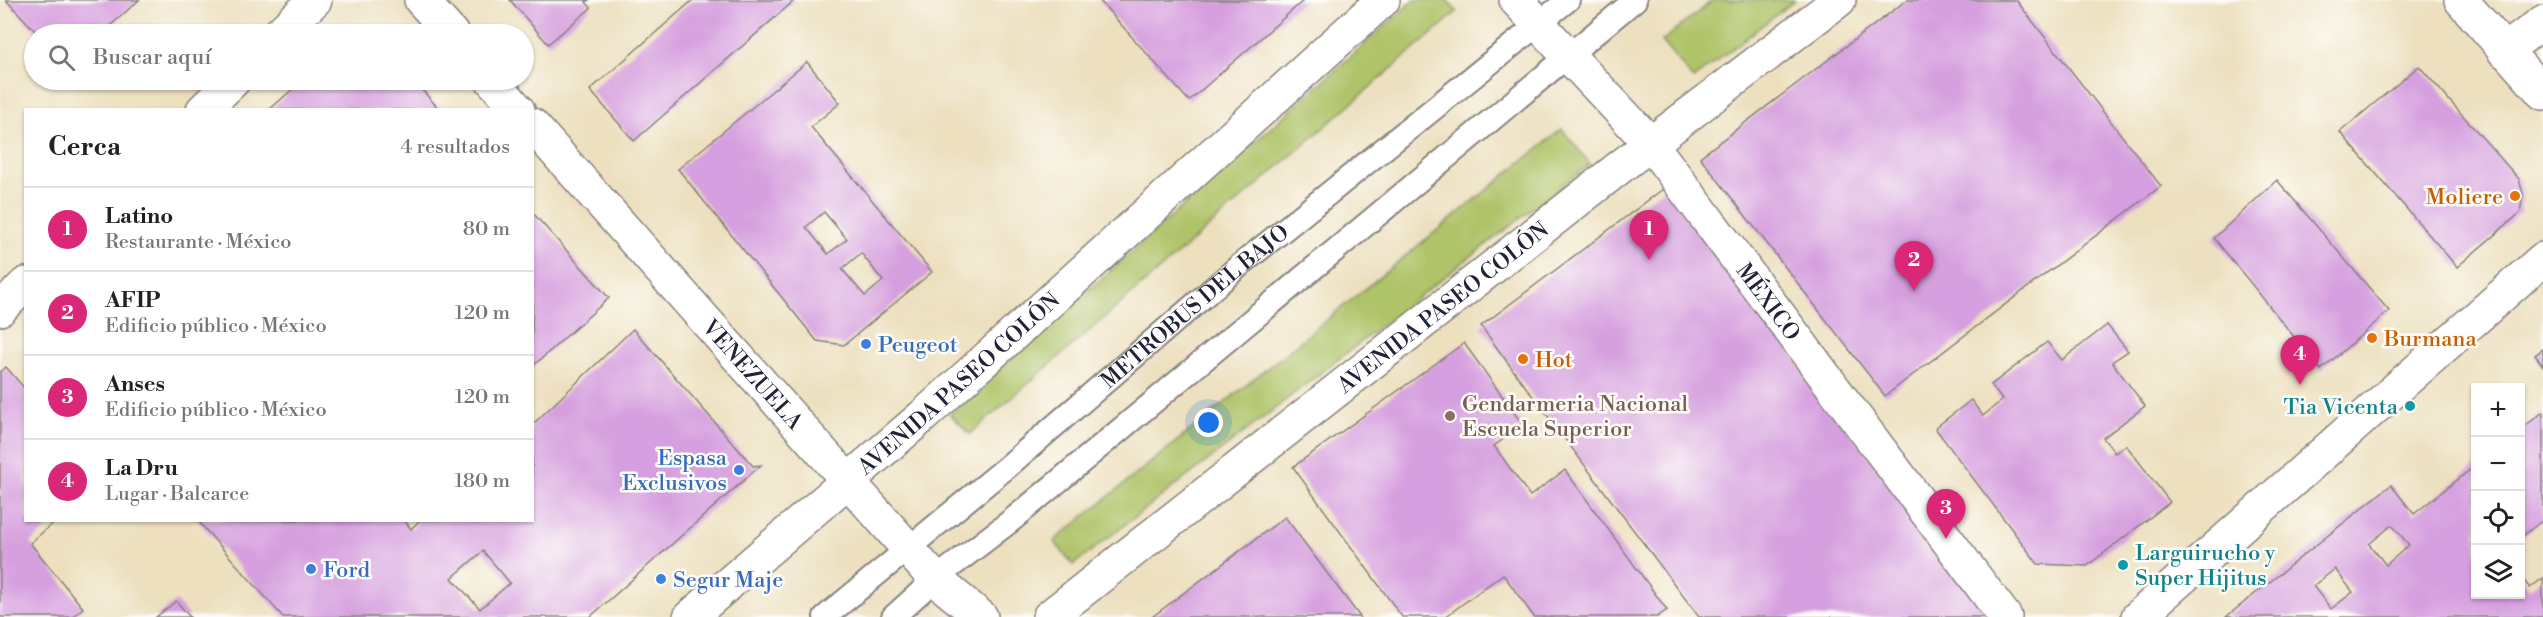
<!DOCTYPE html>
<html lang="es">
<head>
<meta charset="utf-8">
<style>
	:root { --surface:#fff; --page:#f6f6f6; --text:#222; --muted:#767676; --line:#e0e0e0; --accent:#db2777 }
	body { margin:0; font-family:"Libre Bodoni",serif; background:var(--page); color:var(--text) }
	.controls { position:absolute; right:18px; bottom:18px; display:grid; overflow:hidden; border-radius:0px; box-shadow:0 2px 4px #0004 }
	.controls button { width:54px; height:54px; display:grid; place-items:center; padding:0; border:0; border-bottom:2px solid var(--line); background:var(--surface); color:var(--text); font:30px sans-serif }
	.you { position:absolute; left:1209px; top:423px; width:21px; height:21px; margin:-15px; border:4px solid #fff; border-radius:50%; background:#1a73e8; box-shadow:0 0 0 9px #1a73e833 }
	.badge { display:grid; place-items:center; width:39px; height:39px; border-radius:50%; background:var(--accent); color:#fff; font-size:20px; font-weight:700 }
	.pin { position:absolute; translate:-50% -50px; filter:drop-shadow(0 2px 3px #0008) }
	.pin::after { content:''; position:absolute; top:32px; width:21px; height:18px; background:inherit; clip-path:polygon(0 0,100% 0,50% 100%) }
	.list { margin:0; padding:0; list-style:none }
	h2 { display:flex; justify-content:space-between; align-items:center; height:78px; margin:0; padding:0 24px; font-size:26px }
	h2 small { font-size:20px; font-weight:400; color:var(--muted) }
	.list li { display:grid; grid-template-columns:39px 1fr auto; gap:18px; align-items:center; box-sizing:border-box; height:84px; padding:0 24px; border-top:2px solid var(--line) }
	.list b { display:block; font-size:22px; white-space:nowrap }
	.list p { margin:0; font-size:20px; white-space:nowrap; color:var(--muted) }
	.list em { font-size:20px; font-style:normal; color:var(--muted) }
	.icon { flex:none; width:33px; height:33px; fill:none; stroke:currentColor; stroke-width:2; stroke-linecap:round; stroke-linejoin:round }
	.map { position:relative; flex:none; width:2543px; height:617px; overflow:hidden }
	.search { position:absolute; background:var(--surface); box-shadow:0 2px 4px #0004; left:24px; top:24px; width:510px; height:66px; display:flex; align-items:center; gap:15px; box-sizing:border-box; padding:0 21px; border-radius:33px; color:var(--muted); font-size:22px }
	.panel { position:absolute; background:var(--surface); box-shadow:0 2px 4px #0004; left:24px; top:108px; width:510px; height:414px; border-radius:0px }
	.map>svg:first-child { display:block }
</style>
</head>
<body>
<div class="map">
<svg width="2543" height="617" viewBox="0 0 2543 617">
	<rect width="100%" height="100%" fill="#fdfcf7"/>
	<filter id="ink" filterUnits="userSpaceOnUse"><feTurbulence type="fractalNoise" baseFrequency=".0167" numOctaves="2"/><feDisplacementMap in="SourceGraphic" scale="12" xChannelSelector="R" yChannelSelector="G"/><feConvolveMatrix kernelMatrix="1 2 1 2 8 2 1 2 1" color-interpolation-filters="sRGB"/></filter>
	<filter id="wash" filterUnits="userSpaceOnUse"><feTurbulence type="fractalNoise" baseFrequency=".008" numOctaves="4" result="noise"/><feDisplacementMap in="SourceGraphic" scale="24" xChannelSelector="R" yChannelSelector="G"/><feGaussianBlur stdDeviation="1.35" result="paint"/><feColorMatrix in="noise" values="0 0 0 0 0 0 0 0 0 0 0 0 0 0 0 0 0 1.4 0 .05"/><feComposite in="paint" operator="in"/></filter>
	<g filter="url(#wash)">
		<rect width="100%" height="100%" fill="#ede0bf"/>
		<g fill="#afc367" stroke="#687251" stroke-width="1.5">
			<path d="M 1414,0 L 1447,0 L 1457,12 L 970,434 L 950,414 Z"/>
			<path d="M 1713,0 L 1795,0 L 1693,79 L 1662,41 Z"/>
			<path d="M 1562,129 L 1590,164 L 1073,565 L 1054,541 Z"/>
		</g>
		<g id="blocks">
			<g fill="#d69fdf" fill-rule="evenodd">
				<path d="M 6,0 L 139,0 L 101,34 L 38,34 Z"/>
				<path d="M 510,0 L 589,0 L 586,2 L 591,8 L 548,44 Z"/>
				<path d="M 693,0 L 795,0 L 634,141 L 590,90 Z"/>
				<path d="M 1099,0 L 1304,0 L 1189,101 Z"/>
				<path d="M 1907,0 L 2016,0 L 2161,186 L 1885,396 L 1700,157 Z"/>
				<path d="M 364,25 L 373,34 L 353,34 Z"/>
				<path d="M 807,62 L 840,103 L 811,127 L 932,272 L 844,345 L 817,341 L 678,169 ZM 824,212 L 847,239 L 828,254 L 806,227 ZM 861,253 L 883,281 L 865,296 L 842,269 Z"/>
				<path d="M 2419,66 L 2519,179 L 2523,194 L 2520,213 L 2457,267 L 2340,132 Z"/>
				<path d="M 303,80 L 413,80 L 440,110 L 269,110 Z"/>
				<path d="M 2277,180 L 2389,311 L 2321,370 L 2214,238 Z"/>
				<path d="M 1667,186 L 1989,617 L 1699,617 L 1516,374 L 1481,326 Z"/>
				<path d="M 532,212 L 609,298 L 532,367 Z"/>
				<path d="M 2107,325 L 2128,351 L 2112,362 L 2145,406 L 2103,438 L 2115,453 L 2126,445 L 2170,502 L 2087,566 L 2038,564 L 1935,428 L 1971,400 L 1983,416 L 2002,400 L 1991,385 L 2047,342 L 2062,360 Z"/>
				<path d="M 633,329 L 753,466 L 761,465 L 590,617 L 283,617 L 197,520 L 404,520 L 411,529 L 420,520 L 532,520 L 532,425 ZM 483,551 L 510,583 L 480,609 L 452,578 Z"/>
				<path d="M 1464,343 L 1523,425 L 1494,446 L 1530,496 L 1565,470 L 1667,610 L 1657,617 L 1534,617 L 1503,574 L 1445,617 L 1402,617 L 1293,467 Z"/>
				<path d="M 2543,349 L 2543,366 L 2535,355 Z"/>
				<path d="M 6,367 L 26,390 L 26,520 L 57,520 L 30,543 L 83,608 L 72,617 L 0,617 L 0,372 Z"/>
				<path d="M 2543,412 L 2543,520 L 2520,538 L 2520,430 Z"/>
				<path d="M 2476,465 L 2476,594 L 2520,594 L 2520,576 L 2530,588 L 2543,578 L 2543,617 L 2226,617 L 2391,485 L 2414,514 ZM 2392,525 L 2409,545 L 2386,565 L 2369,544 ZM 2335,569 L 2353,592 L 2331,609 L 2313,586 Z"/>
				<path d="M 1285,517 L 1360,617 L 1152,617 Z"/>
				<path d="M 176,601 L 190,617 L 156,617 Z"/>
			</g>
		</g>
	</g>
	<g filter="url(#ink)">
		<use href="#blocks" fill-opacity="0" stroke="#88817d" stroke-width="1.5"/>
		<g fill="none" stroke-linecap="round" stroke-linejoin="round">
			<defs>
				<g id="lane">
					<path id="s1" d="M 825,617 L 1007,467 L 1239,266 L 1568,0"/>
					<path d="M 893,617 L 935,579 L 1012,520 L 1635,0"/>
				</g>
				<g id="street">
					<path d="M 421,0 L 452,34"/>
					<path id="s2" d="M 1516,0 L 1651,144 L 2005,617"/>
					<path d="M 2461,0 L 2543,93"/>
					<path d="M 279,34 L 315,0"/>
					<path d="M 2504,51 L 2543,22"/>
					<path d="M 492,80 L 518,110"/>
					<path d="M 203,110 L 234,80"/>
					<path id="s3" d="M 532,125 L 935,579 L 981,617"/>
					<path d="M 0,309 L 26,284"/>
					<path d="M 2138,617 L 2543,259"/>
				</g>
				<g id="primary">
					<path id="s4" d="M 690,617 L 923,416 L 1383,0"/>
					<path id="s5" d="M 1049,617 L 1620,167 L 1839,0"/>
				</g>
			</defs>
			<use href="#lane" stroke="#88817d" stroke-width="26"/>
			<use href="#street" stroke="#88817d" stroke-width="36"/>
			<use href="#primary" stroke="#88817d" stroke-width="36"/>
			<use href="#lane" stroke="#fff" stroke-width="22"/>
			<use href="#street" stroke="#fff" stroke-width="33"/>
			<use href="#primary" stroke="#fff" stroke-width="33"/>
		</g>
	</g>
	<g fill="#e8710a" stroke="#fdfcf7" stroke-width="2">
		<circle cx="2515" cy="196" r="6"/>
		<circle cx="2372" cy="338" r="6"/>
		<circle cx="1523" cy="359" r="6"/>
	</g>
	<g fill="#3f7fe0" stroke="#fdfcf7" stroke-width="2">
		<circle cx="866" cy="344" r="6"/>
		<circle cx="739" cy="470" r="6"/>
		<circle cx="311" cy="569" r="6"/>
		<circle cx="661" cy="579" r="6"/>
	</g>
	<g fill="#0f9aa8" stroke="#fdfcf7" stroke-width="2">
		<circle cx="2410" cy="406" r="6"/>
		<circle cx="2123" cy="565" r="6"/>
	</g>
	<circle fill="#8d6e63" stroke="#fdfcf7" stroke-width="2" cx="1450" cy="416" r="6"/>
	<g text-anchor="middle" stroke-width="5" stroke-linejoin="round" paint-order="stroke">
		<g font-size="22" fill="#c56008" stroke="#fdfcf7" text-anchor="start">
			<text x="2503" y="204" text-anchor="end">Moliere</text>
			<text x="2384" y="346">Burmana</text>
			<text x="1535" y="367">Hot</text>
		</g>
		<g font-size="22" fill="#22223b" stroke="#fdfcf7">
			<text dy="8" stroke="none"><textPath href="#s2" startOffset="394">MÉXICO</textPath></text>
			<text dy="8" stroke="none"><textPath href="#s1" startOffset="483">METROBUS DEL BAJO</textPath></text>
			<text dy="8" stroke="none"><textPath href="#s5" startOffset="501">AVENIDA PASEO COLÓN</textPath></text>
			<text dy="8" stroke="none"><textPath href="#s3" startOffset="333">VENEZUELA</textPath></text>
			<text dy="8" stroke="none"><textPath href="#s4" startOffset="356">AVENIDA PASEO COLÓN</textPath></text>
		</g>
		<g font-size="22" fill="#366cbe" stroke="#fdfcf7" text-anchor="start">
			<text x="878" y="352">Peugeot</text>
			<text x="727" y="465" text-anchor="end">Espasa<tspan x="727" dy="25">Exclusivos</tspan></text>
			<text x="323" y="577">Ford</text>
			<text x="673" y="587">Segur Maje</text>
		</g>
		<g font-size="22" fill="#785e54" stroke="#fdfcf7" text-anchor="start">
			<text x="1462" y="411">Gendarmeria Nacional<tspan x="1462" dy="25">Escuela Superior</tspan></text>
		</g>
		<g font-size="22" fill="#0d838f" stroke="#fdfcf7" text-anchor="end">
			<text x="2398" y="414">Tia Vicenta</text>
			<text x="2135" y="560" text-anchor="start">Larguirucho y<tspan x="2135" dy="25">Super Hijitus</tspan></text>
		</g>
	</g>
</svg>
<div class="controls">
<button>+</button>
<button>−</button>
<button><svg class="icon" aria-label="locate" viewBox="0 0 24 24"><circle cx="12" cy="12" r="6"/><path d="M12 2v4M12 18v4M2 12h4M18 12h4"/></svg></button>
<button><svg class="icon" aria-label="layers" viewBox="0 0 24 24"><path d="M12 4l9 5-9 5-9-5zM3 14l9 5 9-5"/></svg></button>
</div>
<div class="you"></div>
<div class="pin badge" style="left:1649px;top:260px">1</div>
<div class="pin badge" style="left:1914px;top:291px">2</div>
<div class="pin badge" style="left:1946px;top:539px">3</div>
<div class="pin badge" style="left:2300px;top:385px">4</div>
<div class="search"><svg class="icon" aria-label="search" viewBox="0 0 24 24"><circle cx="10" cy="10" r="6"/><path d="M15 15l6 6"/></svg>Buscar aquí</div>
<section class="panel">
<h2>Cerca<small>4 resultados</small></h2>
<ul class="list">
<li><span class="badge">1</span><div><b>Latino</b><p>Restaurante · México</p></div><em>80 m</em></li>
<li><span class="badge">2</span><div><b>AFIP</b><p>Edificio público · México</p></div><em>120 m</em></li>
<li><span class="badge">3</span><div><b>Anses</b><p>Edificio público · México</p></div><em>120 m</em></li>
<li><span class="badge">4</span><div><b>La Dru</b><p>Lugar · Balcarce</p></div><em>180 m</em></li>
</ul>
</section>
</div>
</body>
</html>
